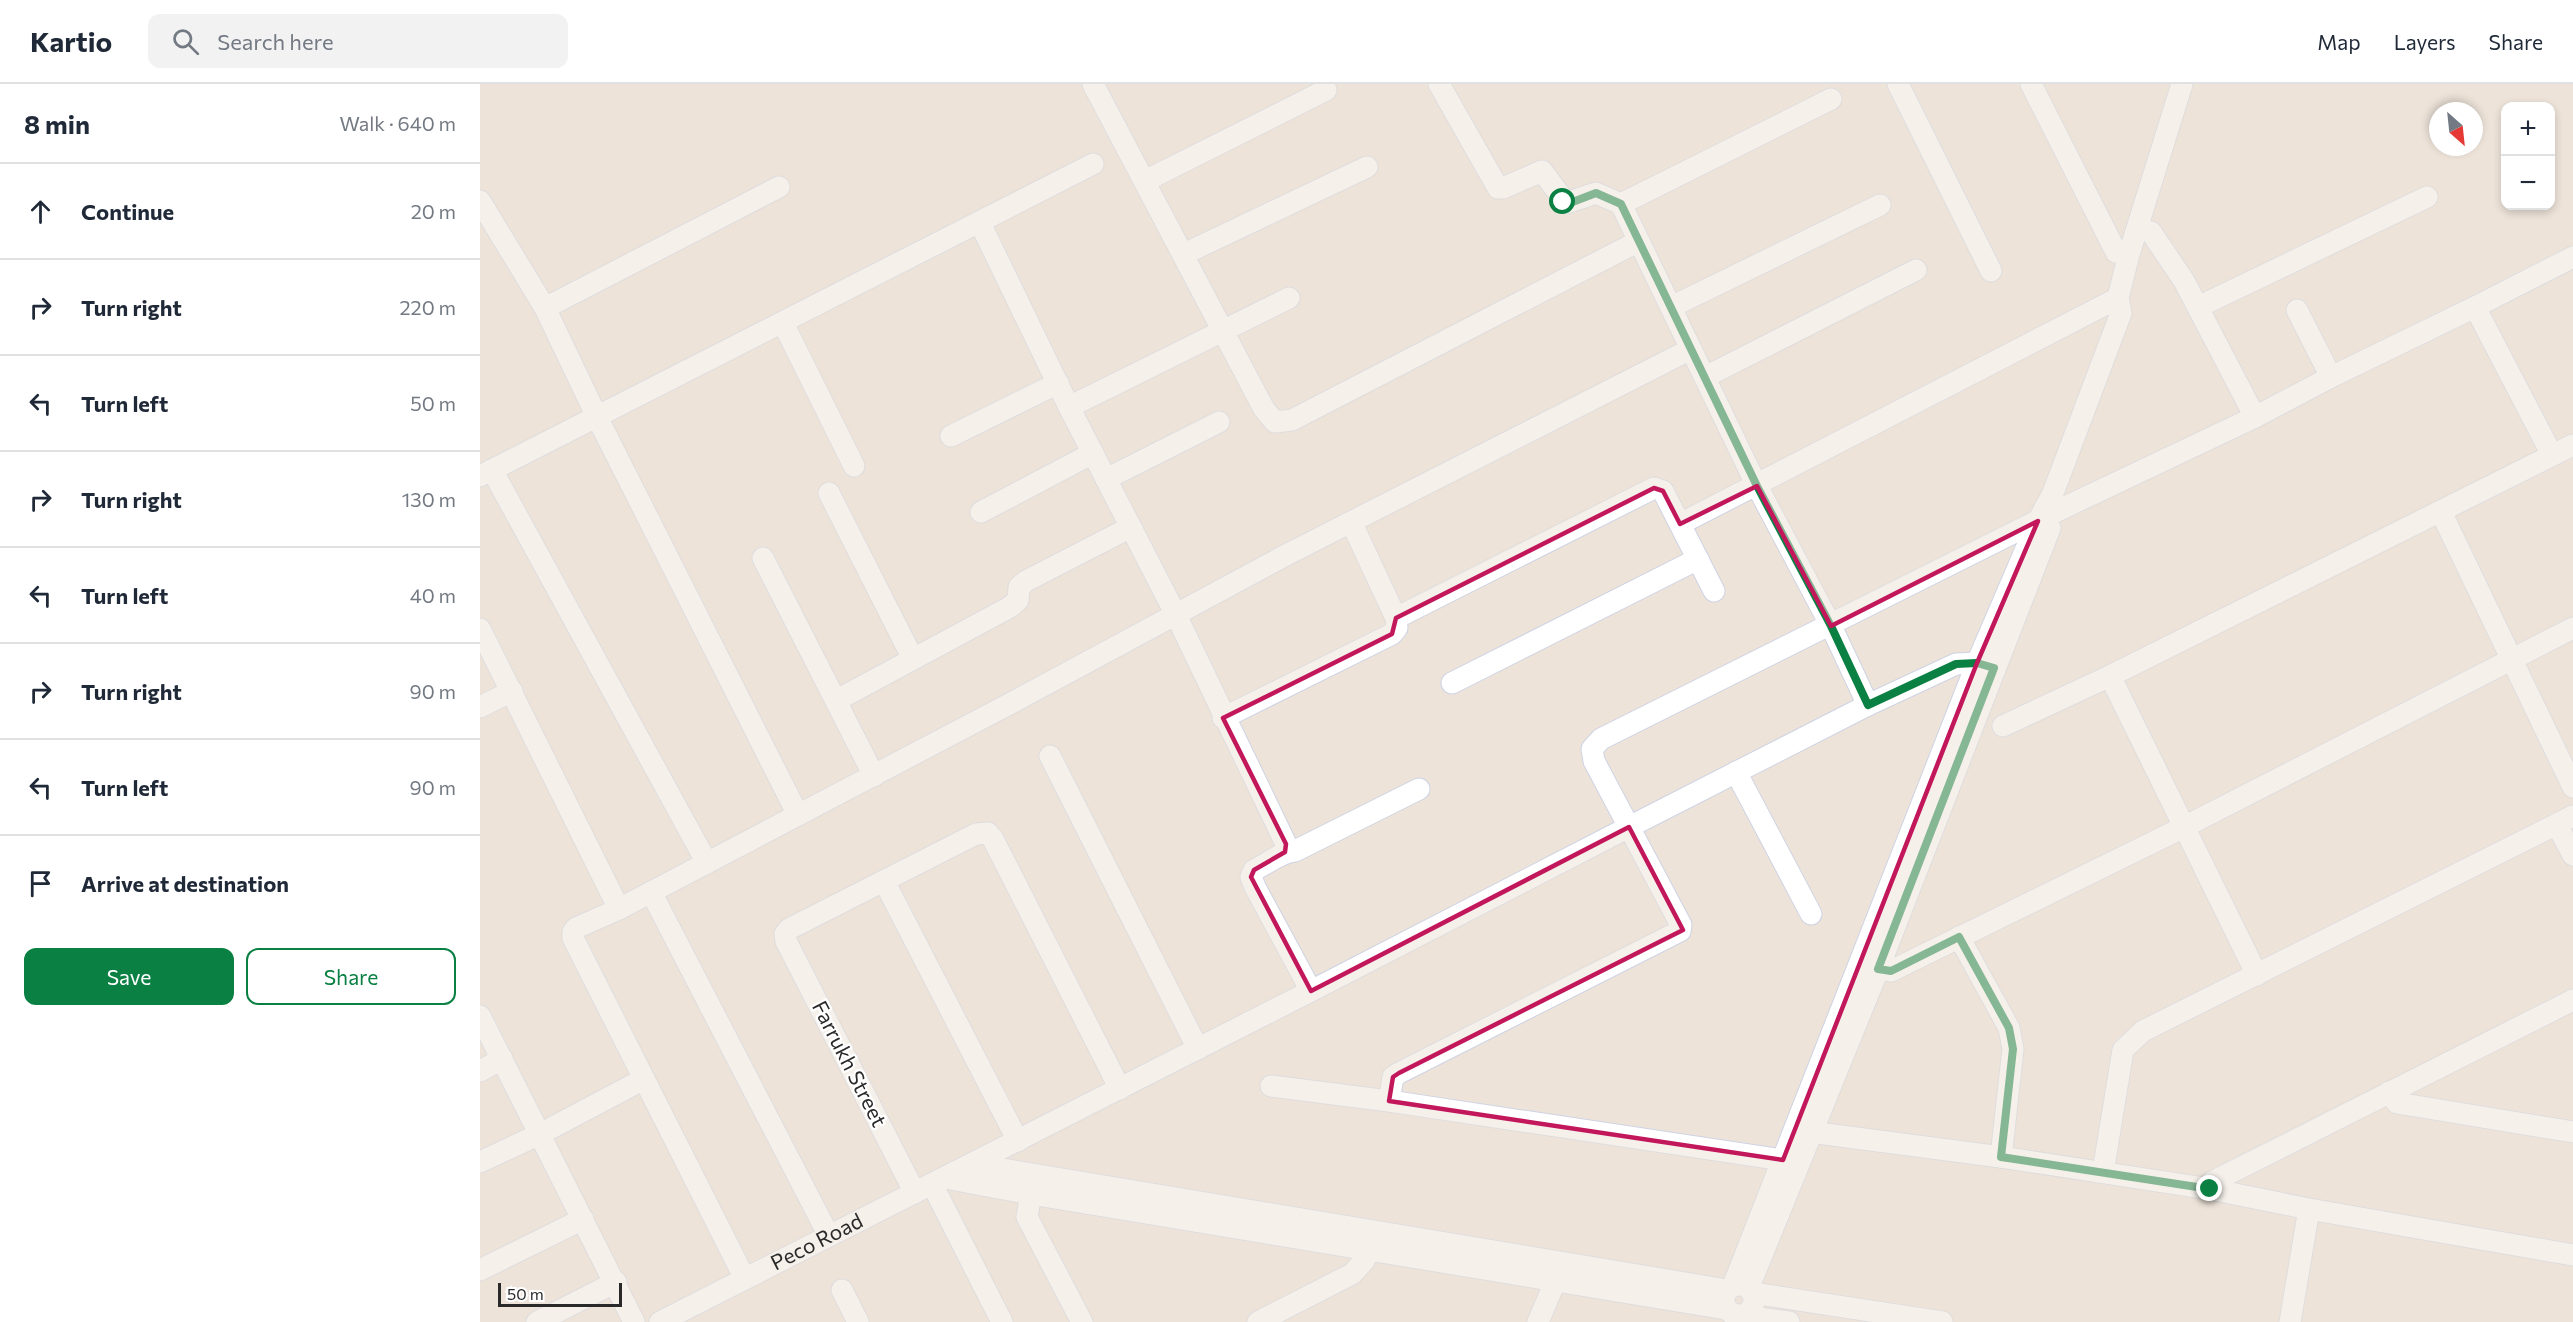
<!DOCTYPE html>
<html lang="en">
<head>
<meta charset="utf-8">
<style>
	:root { --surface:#fff; --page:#f2f2f3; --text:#1f2937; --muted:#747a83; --line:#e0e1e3; --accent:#0b8043 }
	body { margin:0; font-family:Commissioner,sans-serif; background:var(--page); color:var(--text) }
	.controls { position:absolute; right:18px; top:18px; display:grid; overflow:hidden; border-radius:12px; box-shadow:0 3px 9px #0003 }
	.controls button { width:54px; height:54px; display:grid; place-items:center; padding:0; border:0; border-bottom:2px solid var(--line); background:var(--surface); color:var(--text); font:30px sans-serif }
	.compass { position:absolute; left:1949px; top:18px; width:54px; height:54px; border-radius:50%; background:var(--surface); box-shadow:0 3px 9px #0003; rotate:153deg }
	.scale { position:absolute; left:18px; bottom:15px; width:124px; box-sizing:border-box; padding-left:6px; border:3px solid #292929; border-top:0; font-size:16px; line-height:21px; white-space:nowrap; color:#292929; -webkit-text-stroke:4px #fff; paint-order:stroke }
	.stop { position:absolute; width:18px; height:18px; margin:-14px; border:4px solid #0b8043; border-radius:50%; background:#fff }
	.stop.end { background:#0b8043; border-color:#fff; box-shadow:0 2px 6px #0008 }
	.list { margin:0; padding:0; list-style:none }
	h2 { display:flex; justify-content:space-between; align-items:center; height:78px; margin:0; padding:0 24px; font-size:26px }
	h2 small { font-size:20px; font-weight:400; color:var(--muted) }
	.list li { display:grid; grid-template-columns:39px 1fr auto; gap:18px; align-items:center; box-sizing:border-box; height:96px; padding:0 24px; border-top:2px solid var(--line) }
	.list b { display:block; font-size:22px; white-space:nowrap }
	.list em { font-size:20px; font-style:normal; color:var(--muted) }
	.actions { display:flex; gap:12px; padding:18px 24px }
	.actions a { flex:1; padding:14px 0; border:2px solid var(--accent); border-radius:12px; text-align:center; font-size:21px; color:var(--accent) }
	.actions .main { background:var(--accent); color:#fff }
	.icon { flex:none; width:33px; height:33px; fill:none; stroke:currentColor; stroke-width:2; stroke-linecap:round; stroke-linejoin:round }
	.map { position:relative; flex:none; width:2093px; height:1238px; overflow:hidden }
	header { display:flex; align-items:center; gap:36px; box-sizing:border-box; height:84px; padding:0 30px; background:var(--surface); border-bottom:2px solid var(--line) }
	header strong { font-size:28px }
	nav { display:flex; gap:33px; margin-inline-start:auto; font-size:21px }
	.search { width:420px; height:54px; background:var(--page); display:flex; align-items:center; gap:15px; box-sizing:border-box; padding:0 21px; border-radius:12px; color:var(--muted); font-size:22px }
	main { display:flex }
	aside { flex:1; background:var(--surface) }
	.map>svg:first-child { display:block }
</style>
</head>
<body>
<header>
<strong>Kartio</strong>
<div class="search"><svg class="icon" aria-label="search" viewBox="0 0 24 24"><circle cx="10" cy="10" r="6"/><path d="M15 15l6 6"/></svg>Search here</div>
<nav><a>Map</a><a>Layers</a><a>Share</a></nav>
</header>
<main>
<aside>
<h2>8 min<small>Walk · 640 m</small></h2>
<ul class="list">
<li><svg class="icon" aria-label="ahead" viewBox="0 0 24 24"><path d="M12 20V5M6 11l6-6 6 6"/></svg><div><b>Continue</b></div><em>20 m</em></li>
<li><svg class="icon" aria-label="right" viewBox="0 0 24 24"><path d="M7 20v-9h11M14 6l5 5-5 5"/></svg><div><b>Turn right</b></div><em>220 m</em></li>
<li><svg class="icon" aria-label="left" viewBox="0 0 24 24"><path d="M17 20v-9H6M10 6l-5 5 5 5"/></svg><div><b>Turn left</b></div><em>50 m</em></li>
<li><svg class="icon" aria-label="right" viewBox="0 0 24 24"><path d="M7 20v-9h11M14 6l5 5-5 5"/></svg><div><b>Turn right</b></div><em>130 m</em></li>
<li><svg class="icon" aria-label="left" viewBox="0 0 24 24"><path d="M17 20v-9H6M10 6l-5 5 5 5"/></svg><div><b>Turn left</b></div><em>40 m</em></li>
<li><svg class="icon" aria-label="right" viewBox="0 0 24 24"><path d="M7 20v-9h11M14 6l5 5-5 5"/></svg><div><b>Turn right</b></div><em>90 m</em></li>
<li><svg class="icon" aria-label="left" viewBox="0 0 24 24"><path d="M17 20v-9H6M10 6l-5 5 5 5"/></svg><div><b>Turn left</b></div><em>90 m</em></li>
<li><svg class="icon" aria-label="arrive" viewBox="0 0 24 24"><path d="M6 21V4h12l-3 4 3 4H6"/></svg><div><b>Arrive at destination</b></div></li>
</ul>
<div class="actions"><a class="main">Save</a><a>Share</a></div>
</aside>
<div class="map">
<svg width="2093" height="1238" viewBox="0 0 2093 1238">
	<rect width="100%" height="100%" fill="#ede3d9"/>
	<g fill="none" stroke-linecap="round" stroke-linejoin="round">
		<defs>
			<g id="minor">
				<path d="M 613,0 L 784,325 L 795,338 L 812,336 L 1159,157"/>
				<path d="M 959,0 L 1018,104 L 1023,104 L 1062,87 L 1086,119 L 1116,109 L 1141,120"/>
				<path d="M 1418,0 L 1511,187"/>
				<path d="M 1551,0 L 1636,168 L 1649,170"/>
				<path d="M 1351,15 L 1141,120 L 1277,402 L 1351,542 L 1388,621"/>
				<path d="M 665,97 L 846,6"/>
				<path d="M 0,117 L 65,224 L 117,333 L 318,731"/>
				<path d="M 500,139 L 589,323 L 696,531 L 806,760 L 805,768"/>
				<path d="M 1657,145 L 1671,148 L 1704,197 L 1775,333"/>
				<path d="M 704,170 L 887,83"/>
				<path d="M 1191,223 L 1400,121"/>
				<path d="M 1718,223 L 1947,113"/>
				<path d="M 65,224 L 299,103"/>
				<path d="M 303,239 L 374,382"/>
				<path d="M 1225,293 L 1436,186"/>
				<path d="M 1851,293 L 1995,223"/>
				<path d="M 589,323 L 809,214"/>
				<path d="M 471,352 L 578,299"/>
				<path d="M 2072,371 L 1995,223 L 2093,173"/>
				<path d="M 12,386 L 227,779"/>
				<path d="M 0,392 L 613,80"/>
				<path d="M 626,395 L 739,338"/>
				<path d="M 349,409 L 433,575"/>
				<path d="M 501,428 L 613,369"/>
				<path d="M 1961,428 L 2093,703"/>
				<path d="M 1200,440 L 1638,214"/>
				<path d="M 283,474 L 394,692"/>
				<path d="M 916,534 L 1174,404 L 1183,407 L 1234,507"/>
				<path d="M 0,545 L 139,825"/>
				<path d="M 1514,584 L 1497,579 L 1476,580 L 1388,621 L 1149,743 L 1114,677 L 1112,665 L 1121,655 L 1577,427 L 1775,333 L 1851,293 L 1817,226"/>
				<path d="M 1630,592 L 1777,891"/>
				<path d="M 972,599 L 1218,475"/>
				<path d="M 357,616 L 530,523 L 538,516 L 539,503 L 546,497 L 651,443"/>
				<path d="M 0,623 L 32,607"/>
				<path d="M 743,634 L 912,550 L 917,544 L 916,534 L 874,444"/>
				<path d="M 1523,642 L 1630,592 L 2093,361"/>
				<path d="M 570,672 L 718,965"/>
				<path d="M 1256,688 L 1331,830"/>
				<path d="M 2077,741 L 2093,771"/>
				<path d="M 404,797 L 538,1057"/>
				<path d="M 171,808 L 349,1152"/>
				<path d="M 1479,853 L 1529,944 L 1533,965 L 1521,1073"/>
				<path d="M 1387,882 L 1411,887 L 1704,743 L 2093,544"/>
				<path d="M 831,907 L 775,803 L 771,793 L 774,786 C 787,780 801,768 815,767 L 939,705"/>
				<path d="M 0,932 L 154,1238"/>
				<path d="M 0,987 L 22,975"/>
				<path d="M 791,1002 L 909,1017 L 1303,1076"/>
				<path d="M 1909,1008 L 1917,1019 L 2093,1048"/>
				<path d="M 1318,1044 L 1330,1048 L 1521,1073 L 1730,1105 L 1829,1125 L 2093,1171"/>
				<path d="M 0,1078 L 60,1050 L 164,995"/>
				<path d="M 492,1080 L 1247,1206"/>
				<path d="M 1623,1088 L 1643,966 L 1663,947 L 2093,732"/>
				<path d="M 465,1094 L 551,1110 L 1246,1225"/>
				<path d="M 553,1097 L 547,1133 L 602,1238"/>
				<path d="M 452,1100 L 522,1238"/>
				<path d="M 1730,1105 L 1732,1098 L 2093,916"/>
				<path d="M 435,1109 L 306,857 L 305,850 L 309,845 L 496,750 L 508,749 L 513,755 L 640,1005"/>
				<path d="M 0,1186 L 103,1135"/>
				<path d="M 1273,1193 L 1398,886 L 1570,444"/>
				<path d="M 265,1195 L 93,854 L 93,848 L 96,844 L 139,825 L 535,617 L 808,470 L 1211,265"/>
				<circle cx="1259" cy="1216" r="15"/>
				<path d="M 1253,1202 L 1497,579 L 1558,437 L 1573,409 L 1641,229 L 1638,214 L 1649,170 L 1702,0"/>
				<path d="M 362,1206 L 378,1238"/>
				<path d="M 1273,1209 L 1462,1238"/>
				<path d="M 1263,1232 L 1309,1238"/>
				<path d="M 57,1238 L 136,1198"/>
				<path id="s1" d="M 180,1238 L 831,907 L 1149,743 L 1201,841 L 1200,847 L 919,989 L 913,993 L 909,1017"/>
				<path d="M 778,1238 L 872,1190 L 884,1177 L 889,1166 L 892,1154"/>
				<path d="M 1058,1238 L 1080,1186"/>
				<path d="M 1810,1238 L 1829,1125"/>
			</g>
		</defs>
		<use href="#minor" stroke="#ced3e4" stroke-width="23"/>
		<use href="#minor" stroke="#fff" stroke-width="21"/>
	</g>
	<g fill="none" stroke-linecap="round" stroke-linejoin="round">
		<path stroke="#0b8043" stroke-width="8" d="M 1083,118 L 1090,119 L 1116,109 L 1141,120 L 1277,402 L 1351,542 L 1388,621 L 1476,580 L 1497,579 L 1514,584 L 1398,885 L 1411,887 L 1479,853 L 1529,944 L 1533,965 L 1521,1073 L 1730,1105"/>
	</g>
	<path d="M0 0H2093V1238H0ZM 1277,402 L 1351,542 L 1558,437 L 1497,579 L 1303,1076 L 909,1017 L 913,993 L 919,989 L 1203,846 L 1149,743 L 831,907 L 771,793 L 774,786 L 805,768 L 806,760 L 743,634 L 912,550 L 916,534 L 1174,404 L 1183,407 L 1200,440 Z" fill="#ede3d9" fill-opacity=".55" fill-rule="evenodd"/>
	<path fill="none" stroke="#c2185b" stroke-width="4.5" stroke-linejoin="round" d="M 1277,402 L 1351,542 L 1558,437 L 1497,579 L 1303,1076 L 909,1017 L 913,993 L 919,989 L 1203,846 L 1149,743 L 831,907 L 771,793 L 774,786 L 805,768 L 806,760 L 743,634 L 912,550 L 916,534 L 1174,404 L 1183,407 L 1200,440 Z"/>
	<g text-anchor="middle" stroke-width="4.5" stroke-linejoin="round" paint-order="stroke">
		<g font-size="21" fill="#292929" stroke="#fff">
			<text transform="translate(369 980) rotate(63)" y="7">Farrukh Street</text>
			<text dy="7" stroke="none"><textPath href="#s1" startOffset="176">Peco Road</textPath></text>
		</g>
	</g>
</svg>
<div class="controls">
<button>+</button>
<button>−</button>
</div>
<svg class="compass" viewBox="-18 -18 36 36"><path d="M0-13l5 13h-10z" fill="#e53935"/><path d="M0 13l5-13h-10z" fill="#747a83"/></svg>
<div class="scale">50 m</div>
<div class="stop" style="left:1083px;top:118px"></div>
<div class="stop end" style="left:1730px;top:1105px"></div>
</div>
</main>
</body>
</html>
